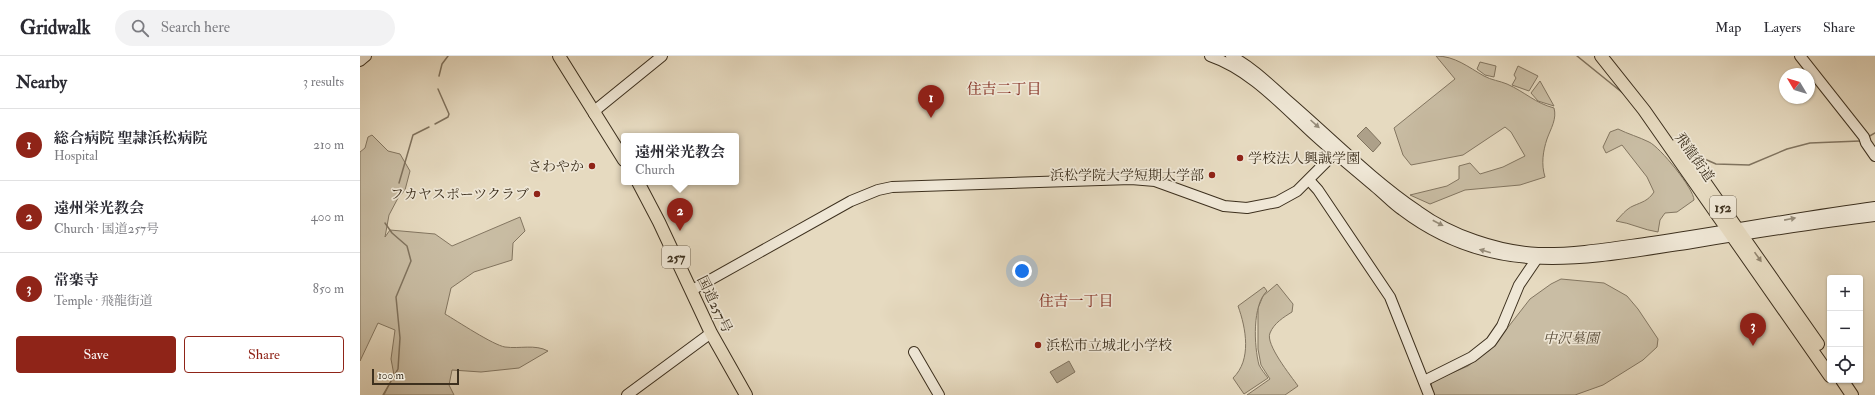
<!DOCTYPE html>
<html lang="en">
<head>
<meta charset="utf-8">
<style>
	:root { --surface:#fff; --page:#f2f2f3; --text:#2b2b33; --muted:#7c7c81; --line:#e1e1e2; --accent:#8f2418 }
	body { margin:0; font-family:"IM FELL Double Pica","Noto Serif JP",serif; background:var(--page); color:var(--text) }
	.controls { position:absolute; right:12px; bottom:12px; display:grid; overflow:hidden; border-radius:4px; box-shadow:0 1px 3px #0004 }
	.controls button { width:36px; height:36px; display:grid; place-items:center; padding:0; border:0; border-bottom:1px solid var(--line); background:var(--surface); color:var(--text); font:20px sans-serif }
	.compass { position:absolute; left:1419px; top:12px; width:36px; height:36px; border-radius:50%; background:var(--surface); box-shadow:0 1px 3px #0004; rotate:308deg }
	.scale { position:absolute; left:12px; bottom:10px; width:87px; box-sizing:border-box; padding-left:4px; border:2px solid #3d301e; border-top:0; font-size:11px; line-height:14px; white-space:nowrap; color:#3d301e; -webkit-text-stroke:3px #efe7d6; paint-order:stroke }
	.you { position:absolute; left:662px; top:215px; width:14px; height:14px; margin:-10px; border:3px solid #fff; border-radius:50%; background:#1a73e8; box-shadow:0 0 0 6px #1a73e833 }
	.badge { display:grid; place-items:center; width:26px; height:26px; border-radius:50%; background:var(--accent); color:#fff; font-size:13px; font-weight:700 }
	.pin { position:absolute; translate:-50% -33px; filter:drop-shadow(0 1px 2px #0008) }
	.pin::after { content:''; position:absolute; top:21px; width:14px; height:12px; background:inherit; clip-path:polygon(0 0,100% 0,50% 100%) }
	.popup { position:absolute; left:261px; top:77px; width:118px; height:52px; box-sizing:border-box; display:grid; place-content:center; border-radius:4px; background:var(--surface); filter:drop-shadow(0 1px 3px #0005); font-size:13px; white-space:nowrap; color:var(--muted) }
	.popup b { font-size:15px; color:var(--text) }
	.popup::after { content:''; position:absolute; left:50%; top:100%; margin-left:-8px; border:8px solid transparent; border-top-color:var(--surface) }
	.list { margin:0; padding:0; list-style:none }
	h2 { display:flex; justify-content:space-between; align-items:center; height:52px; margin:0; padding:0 16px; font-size:17px }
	h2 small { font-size:13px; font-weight:400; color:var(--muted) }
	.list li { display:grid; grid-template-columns:26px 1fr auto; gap:12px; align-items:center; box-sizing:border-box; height:72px; padding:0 16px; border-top:1px solid var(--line) }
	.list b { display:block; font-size:15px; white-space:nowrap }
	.list p { margin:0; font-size:13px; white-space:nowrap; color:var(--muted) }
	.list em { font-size:13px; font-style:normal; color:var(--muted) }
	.actions { display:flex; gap:8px; padding:12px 16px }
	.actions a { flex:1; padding:9px 0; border:1px solid var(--accent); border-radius:4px; text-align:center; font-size:14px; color:var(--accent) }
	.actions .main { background:var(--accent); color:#fff }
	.icon { flex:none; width:22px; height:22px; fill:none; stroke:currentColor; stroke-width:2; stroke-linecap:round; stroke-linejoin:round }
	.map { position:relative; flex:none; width:1515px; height:339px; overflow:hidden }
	header { display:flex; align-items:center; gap:24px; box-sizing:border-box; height:56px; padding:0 20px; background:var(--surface); border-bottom:1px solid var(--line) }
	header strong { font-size:19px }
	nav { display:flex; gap:22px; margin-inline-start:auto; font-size:14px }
	.search { width:280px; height:36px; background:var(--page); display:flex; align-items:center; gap:10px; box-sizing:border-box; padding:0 14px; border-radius:22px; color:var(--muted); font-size:15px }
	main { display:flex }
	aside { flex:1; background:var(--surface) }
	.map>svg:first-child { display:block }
</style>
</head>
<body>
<header>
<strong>Gridwalk</strong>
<div class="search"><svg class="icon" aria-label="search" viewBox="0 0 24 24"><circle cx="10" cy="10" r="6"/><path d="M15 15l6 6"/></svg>Search here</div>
<nav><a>Map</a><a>Layers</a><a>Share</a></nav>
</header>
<main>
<aside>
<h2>Nearby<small>3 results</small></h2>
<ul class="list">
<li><span class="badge">1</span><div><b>総合病院 聖隷浜松病院</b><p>Hospital</p></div><em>210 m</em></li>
<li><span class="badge">2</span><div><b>遠州栄光教会</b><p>Church · 国道257号</p></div><em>400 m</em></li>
<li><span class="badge">3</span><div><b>常楽寺</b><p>Temple · 飛龍街道</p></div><em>850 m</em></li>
</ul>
<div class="actions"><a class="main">Save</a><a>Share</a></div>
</aside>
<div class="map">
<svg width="1515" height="339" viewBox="0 0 1515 339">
	<rect width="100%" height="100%" fill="#e6dac0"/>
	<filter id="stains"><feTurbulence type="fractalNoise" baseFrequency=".005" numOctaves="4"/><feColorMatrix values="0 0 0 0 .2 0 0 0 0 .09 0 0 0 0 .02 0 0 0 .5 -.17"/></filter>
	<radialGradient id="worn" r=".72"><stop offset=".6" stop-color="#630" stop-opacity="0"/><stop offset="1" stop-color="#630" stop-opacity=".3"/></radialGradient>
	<g fill="#c9bda4" stroke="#837661">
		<path d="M 1076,0 C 1095,0 1108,11 1124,20 C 1131,24 1140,25 1147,28 C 1165,36 1175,47 1194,52 C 1197,63 1191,72 1187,83 C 1183,95 1181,108 1185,121 L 1160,129 L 1105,134 L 1070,148 L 1050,139 L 1087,130 L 1099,123 L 1099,110 L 1110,107 L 1120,118 L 1143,111 L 1165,100 L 1151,76 L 1145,71 L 1103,99 L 1051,109 L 1043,99 L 1034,72 L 1095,23 Z"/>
		<path d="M 1120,6 L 1136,10 L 1134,21 L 1125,19 L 1117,13 Z"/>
		<path d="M 1158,10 L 1178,20 L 1169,35 L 1152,29 L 1156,22 L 1154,19 Z"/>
		<path d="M 1180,25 L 1194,50 L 1178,45 L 1171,37 Z"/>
		<path d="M 1258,73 C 1268,78 1279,81 1289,86 C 1300,91 1334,133 1334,144 L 1317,156 L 1305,157 L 1300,164 L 1298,176 C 1283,174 1271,167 1256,165 C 1261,160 1266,153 1273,150 C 1282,146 1288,145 1294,136 L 1287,121 L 1262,89 L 1246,97 L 1243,91 L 1250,76 Z"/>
		<path d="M 12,79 L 28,95 L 40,98 L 50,115 L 45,134 L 38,142 L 29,159 L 25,181 L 30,174 L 75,178 L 92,190 L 160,161 L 165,175 L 153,187 L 152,204 L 114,216 L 91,232 L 85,258 C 97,265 133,289 145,291 C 160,293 175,288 188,295 L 159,312 L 121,316 L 92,314 L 89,329 L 94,339 L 24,339 L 34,319 L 31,303 L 35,274 L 18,267 L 0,305 L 0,96 L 5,92 L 8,81 Z"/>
		<path d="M 1201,223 L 1244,227 L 1267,240 L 1278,253 L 1298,283 L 1297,291 L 1283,304 L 1243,329 L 1215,339 L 1073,339 L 1071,326 L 1108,310 L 1131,293 L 1170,243 L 1191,228 Z"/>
		<path d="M 917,228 L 933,248 L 932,256 C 924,261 914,267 910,277 C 905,288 931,320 938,330 L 925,339 L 887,339 L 910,323 L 901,309 L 898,293 L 898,252 L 903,240 Z"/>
		<path d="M 904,231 L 907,235 C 892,249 894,290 899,309 C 901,313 905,318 908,322 L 884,338 L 873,322 C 892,304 886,272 878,250 Z"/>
	</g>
	<g fill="#ada089" stroke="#80735e">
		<path d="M 1006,71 L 1021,87 L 1013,96 L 997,80 Z"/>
		<path d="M 709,305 L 715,316 L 697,327 L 690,316 Z"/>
	</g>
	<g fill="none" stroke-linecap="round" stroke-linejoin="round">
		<g stroke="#80735e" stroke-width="1.5">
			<path d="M 1217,0 L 1264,38"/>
			<path d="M 79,20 L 82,8 L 88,0"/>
			<path d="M 75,68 L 88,61 L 89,58 L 78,33"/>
			<path d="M 1508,81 L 1515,77"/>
			<path d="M 1328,90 L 1340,101 L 1356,108 L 1389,109 L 1427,93 L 1450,87 L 1500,85"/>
			<path d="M 39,127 L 53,79 L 69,71"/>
			<path d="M 23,339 L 38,313 L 40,282 L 36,241 L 51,205 L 47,190 L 32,177 L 25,167"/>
		</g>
		<defs>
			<g id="secondary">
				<path d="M 850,0 C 888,13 918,45 947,72 C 968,92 992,111 1014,130 C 1024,138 1032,147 1042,154 C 1134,224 1227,203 1332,187 C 1393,177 1454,167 1515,160"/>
				<path d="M 871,0 C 892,11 909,28 927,44 C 970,81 1011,123 1058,155 C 1091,179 1138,195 1178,197 C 1216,198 1255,191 1292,186 C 1367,175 1440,161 1515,151"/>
				<path d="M 1440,0 L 1504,81 L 1506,87 L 1515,100"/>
				<path d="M 0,5 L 6,0"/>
				<path d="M 234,58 L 238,52 L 302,0"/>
				<path d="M 949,124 L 958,134 L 1030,241 L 1069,339"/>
				<path d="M 332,234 L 491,145 L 518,134 L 532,131 L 771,123 L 795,125 L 864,150 L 887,152 L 917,146 L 937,135 L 979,93"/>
				<path d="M 554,296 L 579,339"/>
				<path d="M 1064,325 L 1112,301 L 1131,286 L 1142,270 L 1159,229 L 1176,204"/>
				<path d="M 267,339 L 351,277"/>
			</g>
			<g id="highway">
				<path d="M 199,0 L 264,104"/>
				<path d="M 1241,0 L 1284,54 L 1470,320"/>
				<path d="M 1318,88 L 1458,288"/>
				<path d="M 278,126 L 299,166 L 351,277 L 386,339"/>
				<path d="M 1482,324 L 1492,339"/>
			</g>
		</defs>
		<use href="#secondary" stroke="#3d301e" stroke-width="12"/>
		<use href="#highway" stroke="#3d301e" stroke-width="14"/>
		<use href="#secondary" stroke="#efe7d6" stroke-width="10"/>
		<use href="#highway" stroke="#e6dac0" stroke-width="12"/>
	</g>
	<defs><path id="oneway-solid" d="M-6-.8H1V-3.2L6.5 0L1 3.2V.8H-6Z"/></defs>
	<g fill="#968c7a">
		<use href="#oneway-solid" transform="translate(955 68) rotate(42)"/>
		<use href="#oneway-solid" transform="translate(1430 163) rotate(-11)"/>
		<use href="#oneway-solid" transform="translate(1078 167) rotate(28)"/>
		<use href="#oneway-solid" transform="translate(1125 195) rotate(-164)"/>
	</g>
	<use fill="#92856f" href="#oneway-solid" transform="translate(1398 201) rotate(55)"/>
	<g fill="#8f2418" stroke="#efe7d6" stroke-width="1.5">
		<circle cx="880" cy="102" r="4"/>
		<circle cx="232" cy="110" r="4"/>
		<circle cx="852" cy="119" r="4"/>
		<circle cx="177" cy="138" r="4"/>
		<circle cx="678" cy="289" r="4"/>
	</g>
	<g text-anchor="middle" stroke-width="3.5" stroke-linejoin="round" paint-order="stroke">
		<g fill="#efe7d6" stroke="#726755" stroke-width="1">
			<rect x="1350" y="140" width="26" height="22" rx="3"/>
			<rect x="302" y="190" width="28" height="22" rx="3"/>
		</g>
		<g font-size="13" font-weight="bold" fill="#3d301e">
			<text x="1363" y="156">152</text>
			<text x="316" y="206">257</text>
		</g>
		<g font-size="14" fill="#3d301e" stroke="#efe7d6">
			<text transform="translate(1335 101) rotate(55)" y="5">飛龍街道</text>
			<text transform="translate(355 248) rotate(64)" y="5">国道257号</text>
		</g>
		<g font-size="14" fill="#3d301e" stroke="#efe7d6" text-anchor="end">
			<text x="888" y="107" text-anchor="start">学校法人興誠学園</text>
			<text x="224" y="115">さわやか</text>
			<text x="844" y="124">浜松学院大学短期大学部</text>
			<text x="169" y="143">フカヤスポーツクラブ</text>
			<text x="686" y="294" text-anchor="start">浜松市立城北小学校</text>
		</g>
		<g font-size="14" font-style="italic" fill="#594c39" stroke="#efe7d6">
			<text x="1211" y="287">中沢墓園</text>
		</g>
		<g font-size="15" fill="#7a1f14" stroke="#efe7d6">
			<text x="644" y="38">住吉二丁目</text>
			<text x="716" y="250">住吉一丁目</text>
		</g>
	</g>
	<rect width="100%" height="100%" filter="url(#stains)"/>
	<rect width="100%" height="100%" fill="url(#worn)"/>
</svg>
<div class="controls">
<button>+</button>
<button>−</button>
<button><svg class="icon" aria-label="locate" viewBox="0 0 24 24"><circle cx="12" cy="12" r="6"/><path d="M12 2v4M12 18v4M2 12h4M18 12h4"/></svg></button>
</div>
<svg class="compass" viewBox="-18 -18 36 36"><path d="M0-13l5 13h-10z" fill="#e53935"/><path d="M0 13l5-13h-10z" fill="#7c7c81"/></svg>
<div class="scale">100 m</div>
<div class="you"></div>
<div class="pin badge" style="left:571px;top:62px">1</div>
<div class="pin badge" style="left:320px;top:175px">2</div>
<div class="popup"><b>遠州栄光教会</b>Church</div>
<div class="pin badge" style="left:1393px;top:290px">3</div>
</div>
</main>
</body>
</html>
